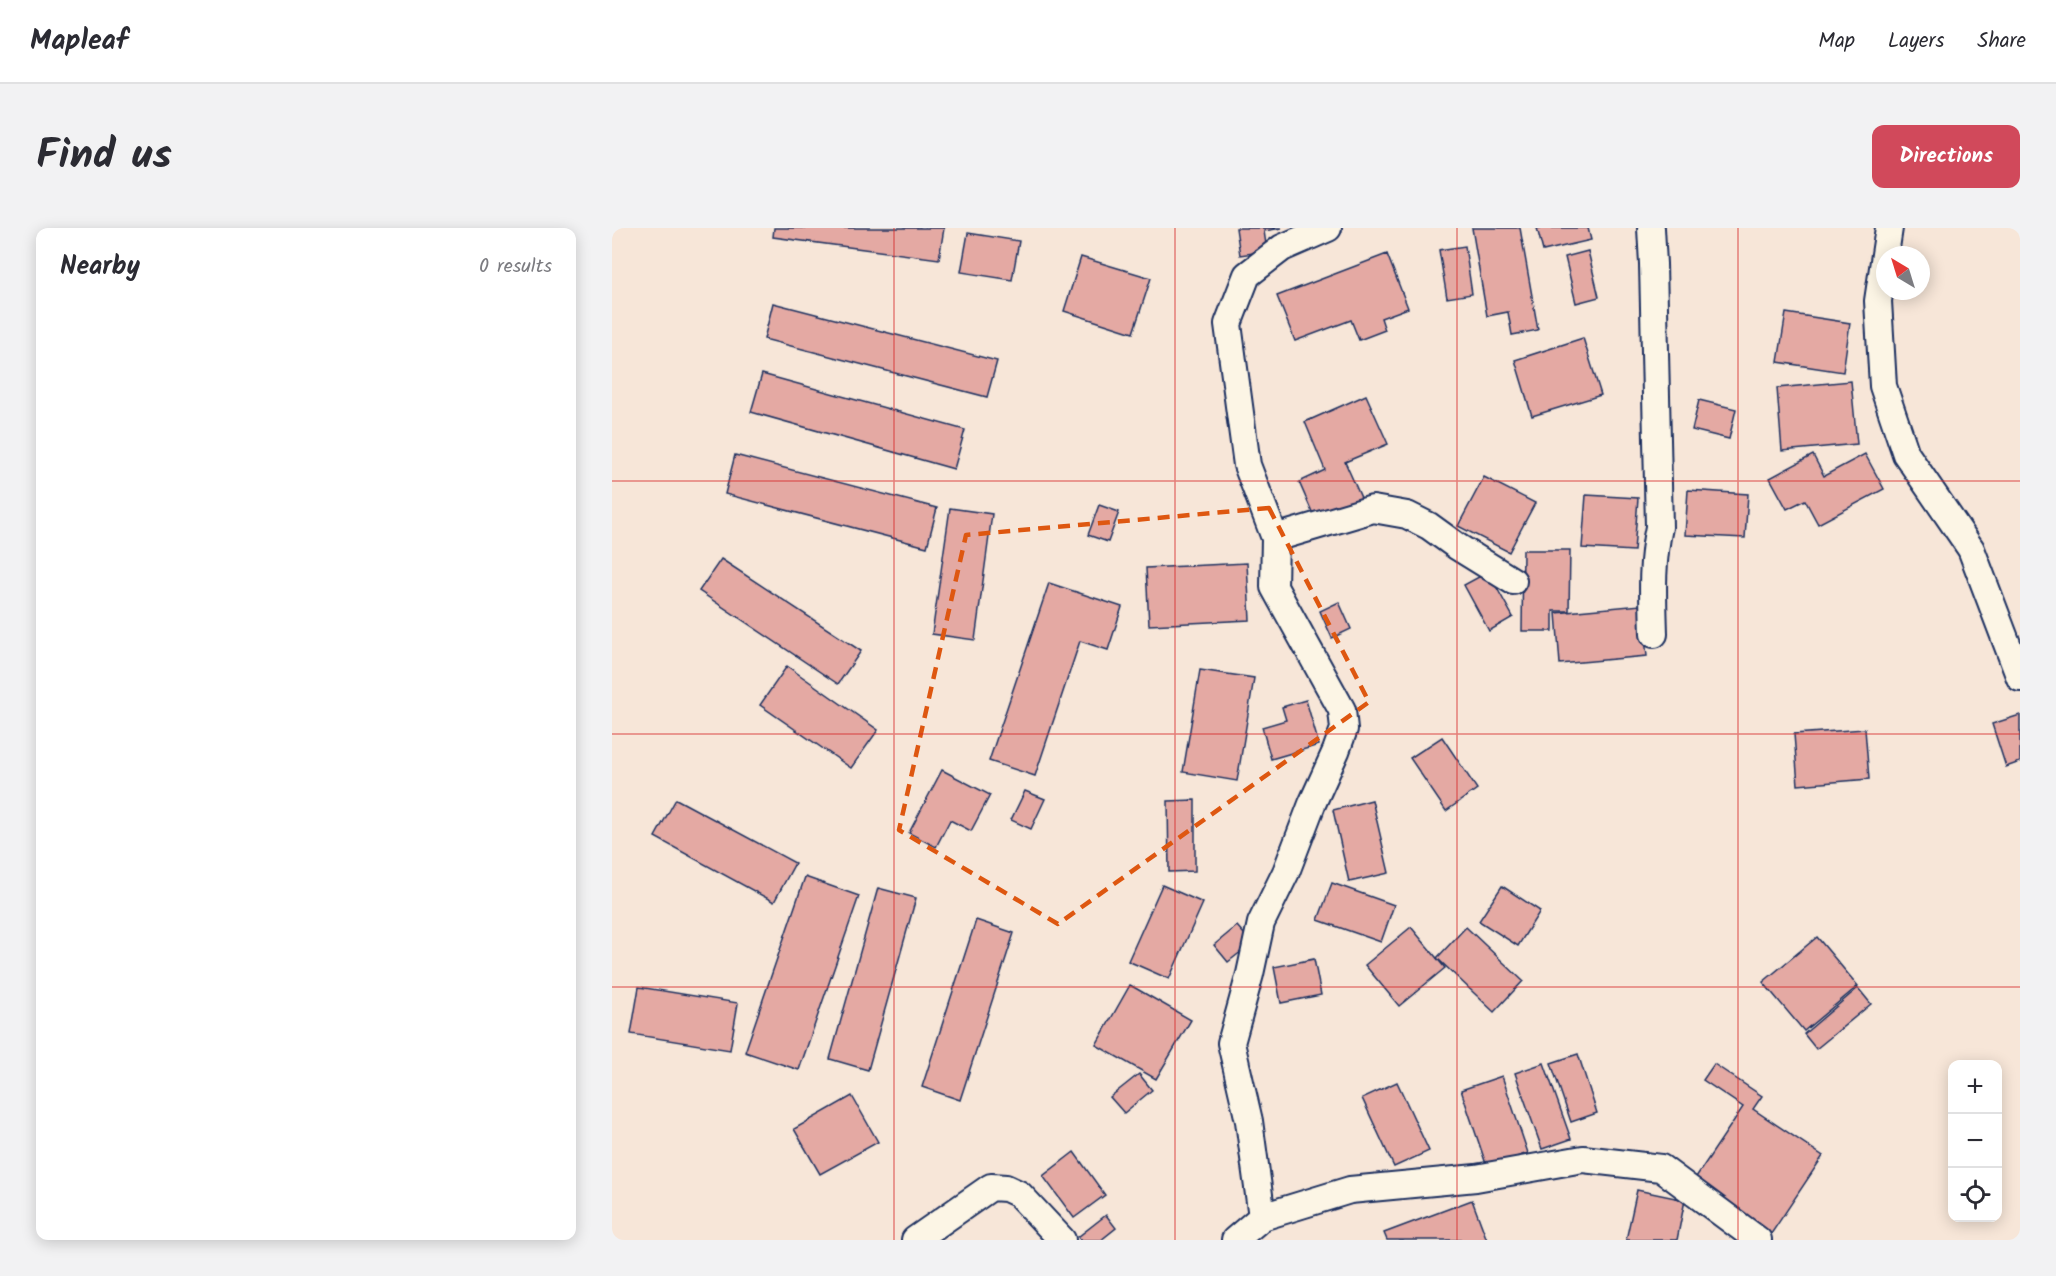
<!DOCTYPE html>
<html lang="en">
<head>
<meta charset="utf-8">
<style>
	:root { --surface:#fff; --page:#f2f2f3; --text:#2b2b33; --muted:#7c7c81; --line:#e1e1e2; --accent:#d1495b }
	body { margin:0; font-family:Kalam,sans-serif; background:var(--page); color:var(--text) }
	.controls { position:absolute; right:18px; bottom:18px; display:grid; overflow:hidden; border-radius:12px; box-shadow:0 3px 15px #0003 }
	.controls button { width:54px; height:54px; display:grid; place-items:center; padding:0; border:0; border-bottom:2px solid var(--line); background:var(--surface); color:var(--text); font:30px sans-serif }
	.compass { position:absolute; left:1264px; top:18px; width:54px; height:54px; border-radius:50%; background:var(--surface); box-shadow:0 3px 15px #0003; rotate:322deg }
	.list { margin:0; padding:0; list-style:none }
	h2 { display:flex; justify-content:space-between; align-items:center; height:78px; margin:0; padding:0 24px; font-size:26px }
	h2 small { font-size:20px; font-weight:400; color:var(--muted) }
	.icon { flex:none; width:33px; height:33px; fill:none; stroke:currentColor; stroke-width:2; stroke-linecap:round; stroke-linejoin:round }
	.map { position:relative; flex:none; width:1408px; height:1012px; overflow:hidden; border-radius:12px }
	header { display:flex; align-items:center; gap:36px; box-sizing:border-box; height:84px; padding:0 30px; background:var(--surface); border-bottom:2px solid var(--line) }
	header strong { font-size:28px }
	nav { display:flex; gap:33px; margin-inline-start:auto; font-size:21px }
	.intro { display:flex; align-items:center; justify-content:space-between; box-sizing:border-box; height:144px; padding:0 36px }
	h1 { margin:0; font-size:42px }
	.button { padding:15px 27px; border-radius:12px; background:var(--accent); color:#fff; font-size:21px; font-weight:700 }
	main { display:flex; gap:36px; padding:0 36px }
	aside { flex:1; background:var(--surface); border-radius:12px; box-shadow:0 3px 15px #0003 }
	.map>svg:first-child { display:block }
</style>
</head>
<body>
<header>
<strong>Mapleaf</strong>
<nav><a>Map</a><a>Layers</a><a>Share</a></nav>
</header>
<div class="intro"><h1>Find us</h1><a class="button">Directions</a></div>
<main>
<aside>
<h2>Nearby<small>0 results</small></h2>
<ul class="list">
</ul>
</aside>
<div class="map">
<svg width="1408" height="1012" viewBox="0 0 1408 1012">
	<rect width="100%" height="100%" fill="#f7e6d8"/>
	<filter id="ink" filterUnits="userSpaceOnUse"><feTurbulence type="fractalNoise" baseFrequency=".0167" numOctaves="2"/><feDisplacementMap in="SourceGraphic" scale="12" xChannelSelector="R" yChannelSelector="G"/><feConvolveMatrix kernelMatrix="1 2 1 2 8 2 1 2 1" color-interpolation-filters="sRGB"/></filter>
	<g filter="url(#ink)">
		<g fill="#e4a9a3" stroke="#1b2f5e" stroke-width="1.5">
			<path d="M 162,0 L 332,0 L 327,31 L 161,9 Z"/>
			<path d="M 624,0 L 670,0 L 652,3 L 655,23 L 628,27 Z"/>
			<path d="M 860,0 L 908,0 L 926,102 L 900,107 L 896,84 L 875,88 Z"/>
			<path d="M 925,0 L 976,0 L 979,12 L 931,23 Z"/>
			<path d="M 356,5 L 407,13 L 400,52 L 349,44 Z"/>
			<path d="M 853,18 L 860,66 L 835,70 L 827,22 Z"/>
			<path d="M 976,23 L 987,69 L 964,75 L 953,29 Z"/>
			<path d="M 775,26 L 796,80 L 769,90 L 773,102 L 747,112 L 739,92 L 683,113 L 665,68 Z"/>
			<path d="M 469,29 L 539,50 L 521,105 L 452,83 Z"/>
			<path d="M 161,75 L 385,133 L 375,169 L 152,111 Z"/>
			<path d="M 1174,85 L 1238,95 L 1231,144 L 1166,134 Z"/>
			<path d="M 971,110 L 989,167 L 920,188 L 903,132 Z"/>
			<path d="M 150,146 L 353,202 L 342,241 L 139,184 Z"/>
			<path d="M 1239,153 L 1245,216 L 1170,223 L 1165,160 Z"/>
			<path d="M 754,167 L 776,216 L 733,234 L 750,272 L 704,293 L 687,254 L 713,242 L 693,194 Z"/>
			<path d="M 1087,172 L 1124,181 L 1117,211 L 1080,202 Z"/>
			<path d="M 1253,226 L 1272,261 L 1206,296 L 1193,272 L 1175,281 L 1158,250 L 1201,227 L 1212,248 Z"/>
			<path d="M 123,227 L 325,280 L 315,319 L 113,266 Z"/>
			<path d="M 872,249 L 923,275 L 897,324 L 846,298 Z"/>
			<path d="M 1076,262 L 1136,266 L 1133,310 L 1073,307 Z"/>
			<path d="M 974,267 L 1026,270 L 1022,323 L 970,320 Z"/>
			<path d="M 487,277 L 507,284 L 496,314 L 476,307 Z"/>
			<path d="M 338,280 L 380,286 L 363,412 L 320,406 Z"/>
			<path d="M 911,322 L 958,322 L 957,383 L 941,383 L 941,403 L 910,403 Z"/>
			<path d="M 109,331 L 249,423 L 226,456 L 87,363 Z"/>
			<path d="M 635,335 L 638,392 L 537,397 L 534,340 Z"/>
			<path d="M 876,344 L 901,389 L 877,403 L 852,357 Z"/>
			<path d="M 437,355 L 510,379 L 496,422 L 468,413 L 423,548 L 377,533 Z"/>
			<path d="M 727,374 L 739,401 L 720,410 L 708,383 Z"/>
			<path d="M 1029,377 L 1035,428 L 948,436 L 944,385 Z"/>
			<path d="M 175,438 L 266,502 L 239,540 L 148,477 Z"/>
			<path d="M 588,442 L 642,450 L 625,553 L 571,544 Z"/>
			<path d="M 694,472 L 707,517 L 659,531 L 650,499 L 674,492 L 670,479 Z"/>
			<path d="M 1408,487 L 1408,534 L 1394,539 L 1380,496 Z"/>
			<path d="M 1253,501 L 1257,551 L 1186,557 L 1182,506 Z"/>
			<path d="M 830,509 L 865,561 L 834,583 L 798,530 Z"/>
			<path d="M 330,542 L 378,567 L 359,603 L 338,592 L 324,619 L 297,605 Z"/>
			<path d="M 413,563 L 433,571 L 419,601 L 399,592 Z"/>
			<path d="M 64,571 L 183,635 L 162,674 L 43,609 Z"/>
			<path d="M 583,572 L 583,643 L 557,644 L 556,573 Z"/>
			<path d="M 760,572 L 777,645 L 737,654 L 721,582 Z"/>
			<path d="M 193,649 L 247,668 L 187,842 L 133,824 Z"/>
			<path d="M 720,655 L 782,677 L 769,714 L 706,692 Z"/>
			<path d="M 550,657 L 591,675 L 557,751 L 516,733 Z"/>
			<path d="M 890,658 L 928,683 L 906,718 L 867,693 Z"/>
			<path d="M 266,660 L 304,670 L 256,842 L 218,831 Z"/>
			<path d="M 364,692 L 402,705 L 348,872 L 310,859 Z"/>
			<path d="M 625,698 L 640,715 L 616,734 L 602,717 Z"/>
			<path d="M 799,699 L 833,740 L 787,778 L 753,737 Z"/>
			<path d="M 854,699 L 911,753 L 882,784 L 825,730 Z"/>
			<path d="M 1205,709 L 1246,758 L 1192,803 L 1151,754 Z"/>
			<path d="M 702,731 L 709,767 L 669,775 L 662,739 Z"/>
			<path d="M 518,757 L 579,792 L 544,851 L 484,817 Z"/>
			<path d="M 27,759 L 126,775 L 118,822 L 19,806 Z"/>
			<path d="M 1246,760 L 1259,776 L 1204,821 L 1192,806 Z"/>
			<path d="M 966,826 L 985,885 L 959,894 L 939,835 Z"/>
			<path d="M 932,835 L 959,911 L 930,921 L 903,845 Z"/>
			<path d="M 1102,836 L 1150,868 L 1141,881 L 1211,928 L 1155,1012 L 1078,958 L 1131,879 L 1091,852 Z"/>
			<path d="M 527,846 L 540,862 L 512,885 L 498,869 Z"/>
			<path d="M 890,848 L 916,925 L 875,939 L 849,862 Z"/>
			<path d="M 785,854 L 817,923 L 782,939 L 750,870 Z"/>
			<path d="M 240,868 L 266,914 L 208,946 L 182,901 Z"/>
			<path d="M 462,924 L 493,967 L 462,990 L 431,948 Z"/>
			<path d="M 1025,962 L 1073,972 L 1065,1012 L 1014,1012 Z"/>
			<path d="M 860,972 L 875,1012 L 775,1012 L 772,1005 Z"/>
			<path d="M 494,987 L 504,1000 L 489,1012 L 468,1012 L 466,1009 Z"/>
		</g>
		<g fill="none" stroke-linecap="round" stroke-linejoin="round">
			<defs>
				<g id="minor">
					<path d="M 1039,0 L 1041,36 L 1047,299 C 1039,335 1041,369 1042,406"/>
					<path d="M 1277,0 L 1266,73 L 1271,158 L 1294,226 L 1359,321 L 1408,450"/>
					<path d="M 663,310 L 761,281 L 795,287 L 817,298 L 846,319 L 901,353"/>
					<path d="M 650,989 L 637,893 L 619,815 L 638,746 L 649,695 L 674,644 L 700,576 L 724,523 L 732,501 L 730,482 L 662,359 L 663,310 L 635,237 L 616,96 L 635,47 L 670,20 L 716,0"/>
					<path d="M 303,1012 L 379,959 L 394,960 L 407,966 L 450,1012"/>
					<path d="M 623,1012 L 650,989 L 738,962 L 864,950 L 971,931 L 1049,940 L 1146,1012"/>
				</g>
			</defs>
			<use href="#minor" stroke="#1b2f5e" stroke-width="30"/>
			<use href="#minor" stroke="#fcf5e5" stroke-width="26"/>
		</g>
	</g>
	<path fill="none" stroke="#de5710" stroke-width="4.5" stroke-dasharray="12 8" stroke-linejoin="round" d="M 657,280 L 757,474 L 446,696 L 287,602 L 354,307 Z"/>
	<path fill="none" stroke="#d62828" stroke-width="1.5" stroke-opacity="0.55" d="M 282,0 L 282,1012M 563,0 L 563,1012M 845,0 L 845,1012M 1126,0 L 1126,1012M 0,253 L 1408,253M 0,506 L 1408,506M 0,759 L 1408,759"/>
</svg>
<div class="controls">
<button>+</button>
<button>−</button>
<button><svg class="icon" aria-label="locate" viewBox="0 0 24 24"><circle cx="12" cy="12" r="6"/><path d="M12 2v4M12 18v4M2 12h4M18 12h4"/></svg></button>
</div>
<svg class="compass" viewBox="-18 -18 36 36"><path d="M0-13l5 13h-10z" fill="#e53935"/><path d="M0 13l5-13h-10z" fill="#7c7c81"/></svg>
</div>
</main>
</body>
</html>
